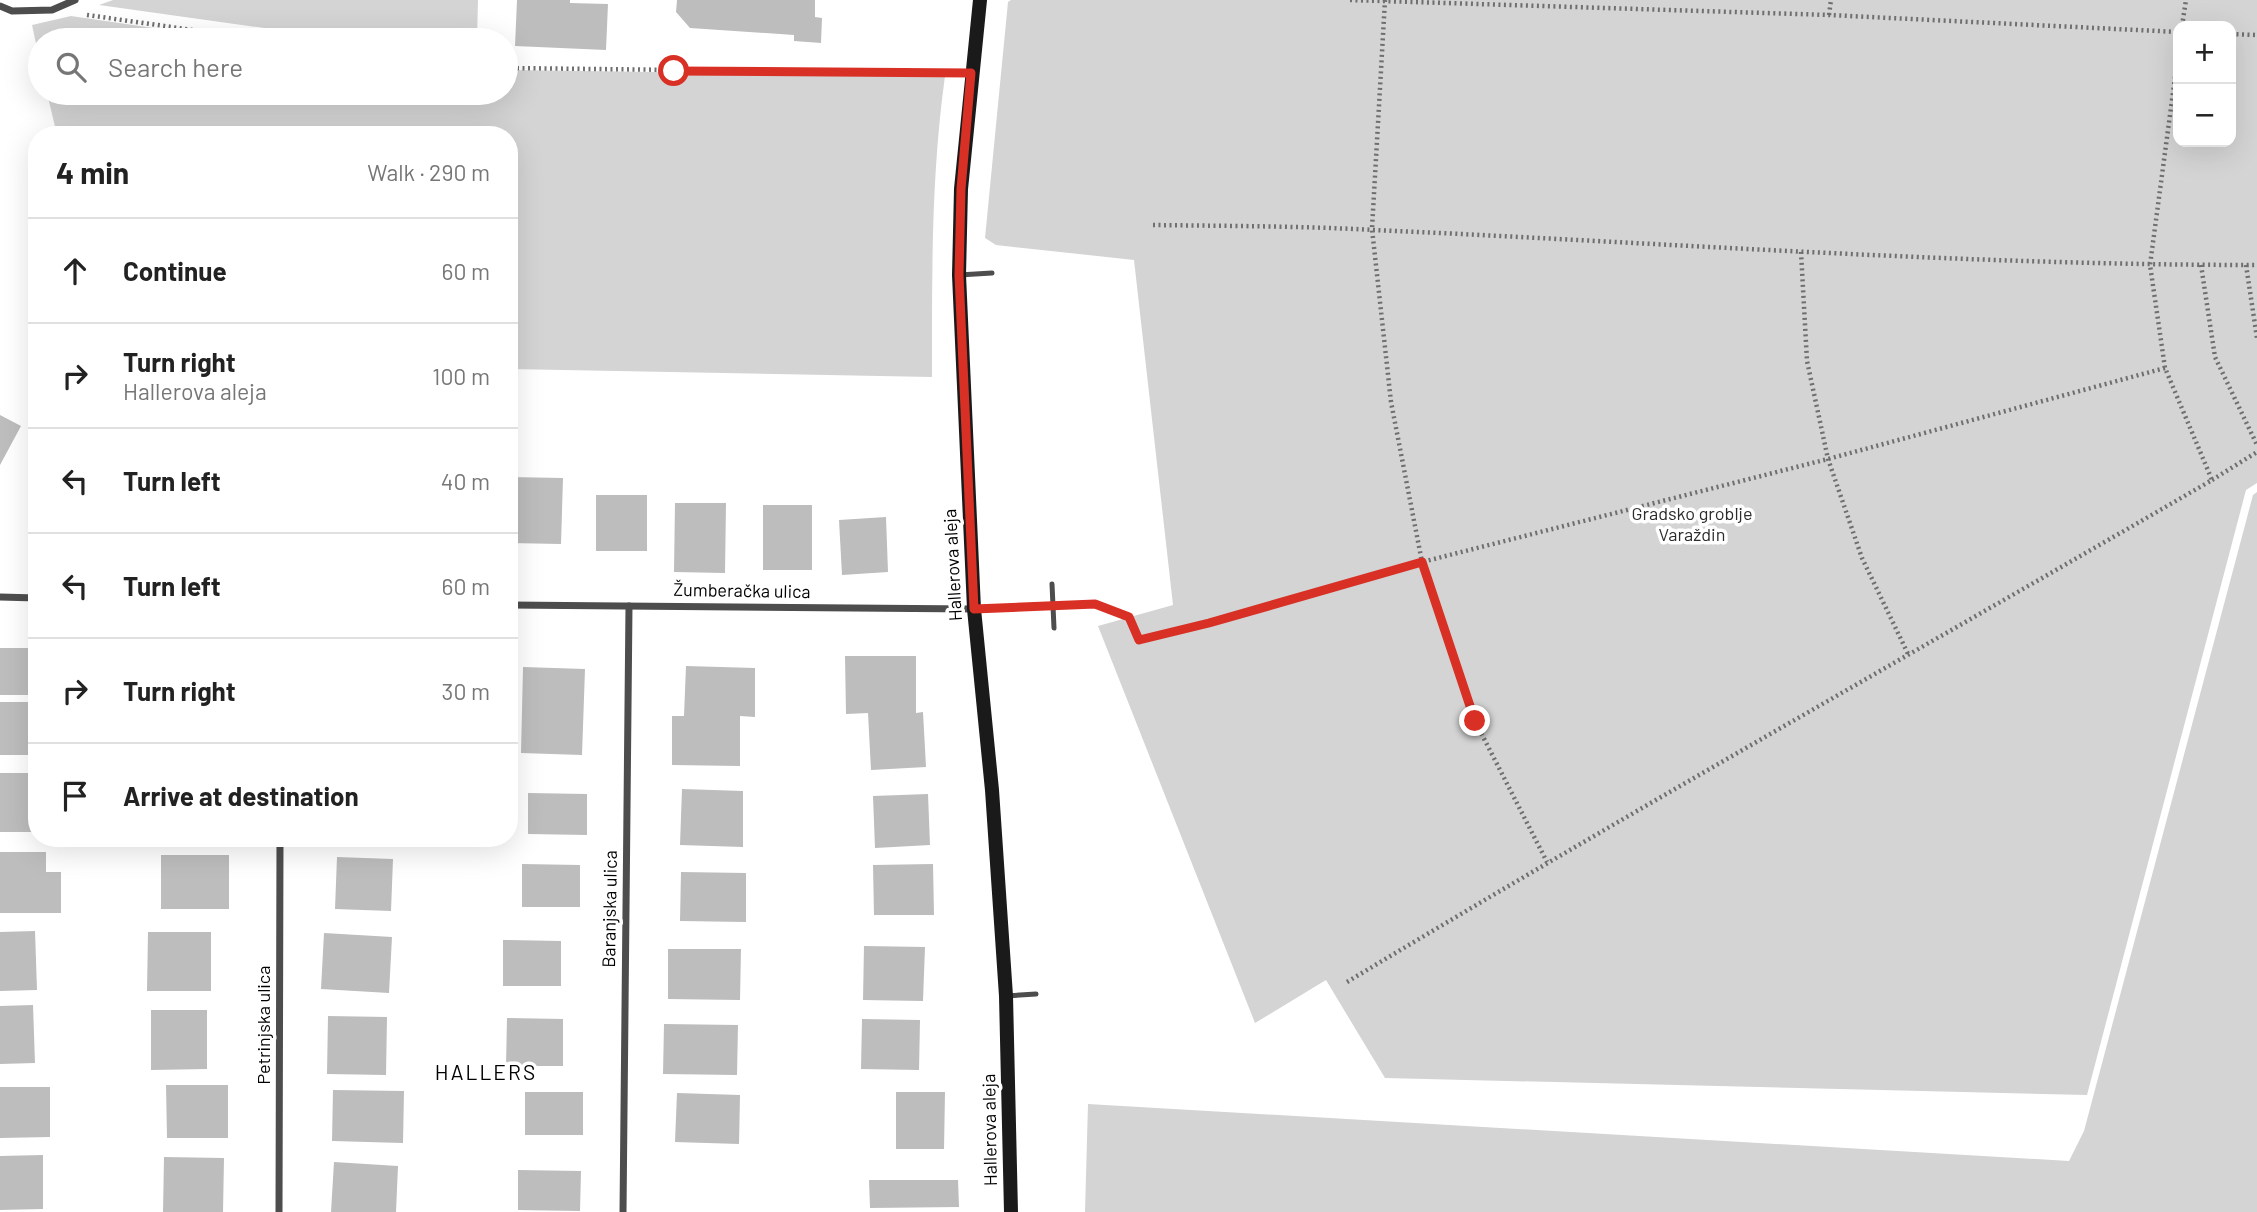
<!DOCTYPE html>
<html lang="en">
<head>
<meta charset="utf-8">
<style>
	:root { --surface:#fff; --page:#f6f6f6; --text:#222; --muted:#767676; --line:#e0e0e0 }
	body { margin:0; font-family:Barlow,sans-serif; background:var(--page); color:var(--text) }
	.controls { position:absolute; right:21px; top:21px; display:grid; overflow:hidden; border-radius:14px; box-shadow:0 7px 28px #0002 }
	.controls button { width:63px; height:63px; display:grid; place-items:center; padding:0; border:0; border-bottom:2px solid var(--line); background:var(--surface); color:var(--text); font:35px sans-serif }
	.stop { position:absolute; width:21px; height:21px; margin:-16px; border:5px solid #d93025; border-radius:50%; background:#fff }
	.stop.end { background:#d93025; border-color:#fff; box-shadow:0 2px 7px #0008 }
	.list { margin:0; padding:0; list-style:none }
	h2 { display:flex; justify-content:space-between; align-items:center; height:91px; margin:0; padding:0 28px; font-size:30px }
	h2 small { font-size:23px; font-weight:400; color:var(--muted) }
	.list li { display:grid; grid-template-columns:46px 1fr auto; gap:21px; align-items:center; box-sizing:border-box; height:105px; padding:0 28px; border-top:2px solid var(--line) }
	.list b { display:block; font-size:26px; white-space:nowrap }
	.list p { margin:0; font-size:23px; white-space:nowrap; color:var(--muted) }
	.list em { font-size:23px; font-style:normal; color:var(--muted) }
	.icon { flex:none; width:38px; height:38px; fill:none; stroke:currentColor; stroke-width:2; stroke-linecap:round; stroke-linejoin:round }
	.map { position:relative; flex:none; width:2257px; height:1212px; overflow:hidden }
	.search { position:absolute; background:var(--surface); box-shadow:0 7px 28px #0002; left:28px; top:28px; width:490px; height:77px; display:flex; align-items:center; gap:18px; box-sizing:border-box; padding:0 24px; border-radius:38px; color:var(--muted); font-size:26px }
	.panel { position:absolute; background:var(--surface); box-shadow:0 7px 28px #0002; left:28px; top:126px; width:490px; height:721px; border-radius:28px }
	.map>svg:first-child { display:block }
</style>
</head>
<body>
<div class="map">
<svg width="2257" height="1212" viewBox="0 0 2257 1212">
	<rect width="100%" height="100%" fill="#fff"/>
	<g fill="#d4d4d4" fill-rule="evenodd">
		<path d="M 113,0 L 478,0 L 477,40 L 350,40 L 99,5 Z"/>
		<path d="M 1011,0 L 2257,0 L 2257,483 L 2246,490 L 2087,1095 L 1385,1078 L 1326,980 L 1255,1023 L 1098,626 L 1173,605 L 1134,260 L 996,245 L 985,238 L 1008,2 ZM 2178,26 L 2231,26 L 2231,142 L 2178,142 Z"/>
		<path d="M 71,16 L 236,40 L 40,40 L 40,62 L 32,25 Z"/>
		<path d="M 506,70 L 945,76 C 931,176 932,276 932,377 L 509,369 L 509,135 L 57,135 L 47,93 L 506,93 Z"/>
		<path d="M 2257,492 L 2257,1212 L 1085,1212 L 1088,1104 L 2069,1161 L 2084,1131 L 2253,495 Z"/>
	</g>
	<g fill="#bdbdbd">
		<path d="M 517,0 L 570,0 L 570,3 L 608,4 L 606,50 L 515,46 Z"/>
		<path d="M 677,0 L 815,0 L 815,17 L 822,18 L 821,43 L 794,41 L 794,35 L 690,28 L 676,12 Z"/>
		<path d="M 0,415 L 21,426 L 0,465 Z"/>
		<path d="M 509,477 L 563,478 L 561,544 L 509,543 Z"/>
		<rect x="596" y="495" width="51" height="56"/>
		<path d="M 675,503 L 726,503 L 725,573 L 674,572 Z"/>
		<rect x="763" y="505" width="49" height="65"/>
		<path d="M 886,517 L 888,572 L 842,575 L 839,520 Z"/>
		<rect x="0" y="648" width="37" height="47"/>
		<path d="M 845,656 L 916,656 L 916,713 L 923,712 L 926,767 L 871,770 L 868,713 L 846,714 Z"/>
		<path d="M 686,666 L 755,668 L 755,717 L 740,716 L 740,766 L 672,765 L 672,716 L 684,716 Z"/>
		<path d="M 523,667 L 585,669 L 582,755 L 521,753 Z"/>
		<rect x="0" y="702" width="37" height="53"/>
		<rect x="0" y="773" width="37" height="59"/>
		<path d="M 682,789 L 743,791 L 743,847 L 680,845 Z"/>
		<path d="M 528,793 L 587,794 L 587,835 L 528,834 Z"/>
		<path d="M 928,794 L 930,845 L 875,848 L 873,796 Z"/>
		<path d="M 0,852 L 46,852 L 46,872 L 61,872 L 61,913 L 0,913 Z"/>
		<rect x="161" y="855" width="68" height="54"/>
		<path d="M 337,857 L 393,859 L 391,911 L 335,909 Z"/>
		<path d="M 522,864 L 580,865 L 580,907 L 522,907 Z"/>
		<path d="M 933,864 L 934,915 L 874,915 L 873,865 Z"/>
		<path d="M 681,872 L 746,873 L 746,922 L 680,921 Z"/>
		<path d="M 35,931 L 37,990 L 0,991 L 0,932 Z"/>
		<path d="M 148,932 L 211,932 L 211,991 L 147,991 Z"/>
		<path d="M 324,933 L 392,937 L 389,993 L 321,989 Z"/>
		<path d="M 503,940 L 561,941 L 561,986 L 503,986 Z"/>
		<path d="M 864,946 L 925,947 L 923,1001 L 863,1000 Z"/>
		<path d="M 668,949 L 741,949 L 740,1000 L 668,999 Z"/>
		<path d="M 33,1005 L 35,1063 L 0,1064 L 0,1006 Z"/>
		<path d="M 151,1010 L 207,1010 L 207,1069 L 151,1070 Z"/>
		<path d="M 328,1016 L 387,1017 L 386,1075 L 327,1074 Z"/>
		<path d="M 507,1018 L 563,1019 L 563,1066 L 506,1066 Z"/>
		<path d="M 862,1019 L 920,1020 L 919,1070 L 861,1069 Z"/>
		<path d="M 664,1024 L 738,1025 L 737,1075 L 663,1074 Z"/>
		<path d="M 166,1085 L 228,1085 L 228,1138 L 167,1138 Z"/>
		<path d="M 0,1087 L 50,1087 L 50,1137 L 0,1138 Z"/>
		<path d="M 333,1090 L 404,1091 L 403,1143 L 332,1141 Z"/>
		<rect x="525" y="1092" width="58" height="43"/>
		<path d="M 896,1092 L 945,1092 L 944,1149 L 896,1149 Z"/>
		<path d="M 677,1093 L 740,1095 L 739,1144 L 675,1142 Z"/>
		<path d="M 43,1155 L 43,1209 L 0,1210 L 0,1156 Z"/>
		<path d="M 164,1157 L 224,1158 L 223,1212 L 163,1212 Z"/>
		<path d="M 334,1162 L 398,1166 L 396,1212 L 331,1212 Z"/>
		<path d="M 518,1170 L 581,1171 L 580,1211 L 518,1210 Z"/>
		<path d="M 869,1180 L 958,1180 L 959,1207 L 870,1208 Z"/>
	</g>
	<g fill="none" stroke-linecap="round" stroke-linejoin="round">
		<g stroke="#6f6f6f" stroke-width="4.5" stroke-dasharray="2 3.5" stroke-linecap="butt">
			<path d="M 1350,0 L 1829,15 L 2178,32"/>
			<path d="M 1385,0 L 1372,229 L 1391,402 L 1422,562 L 1475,721 L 1547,862"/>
			<path d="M 87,15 L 263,40"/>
			<path d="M 1829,15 L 1831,0"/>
			<path d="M 2182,26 L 2186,0"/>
			<path d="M 2231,34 L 2257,35"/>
			<path d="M 506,68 L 949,73"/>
			<path d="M 1153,225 C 1227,226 1301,226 1375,230 C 1669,243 1963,265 2257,265"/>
			<path d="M 1801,252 L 1807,361 L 1828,459 L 1862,558 L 1909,656"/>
			<path d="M 2201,265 L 2215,357 L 2257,445"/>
			<path d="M 2246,265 L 2257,338"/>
			<path d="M 2212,480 L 2257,452"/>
			<path d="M 1072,605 L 1095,604 L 1129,617 L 1139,640 L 1209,623 L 1422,562 L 1828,459 L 2165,368"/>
			<path d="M 1347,982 C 1633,810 1924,647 2212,480 L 2165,368 L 2150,265 L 2178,55"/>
		</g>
		<g stroke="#4d4d4d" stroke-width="5">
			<path d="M 959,275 L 992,273"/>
			<path d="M 1052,584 L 1054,628"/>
			<path d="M 977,609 L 1053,606"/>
			<path d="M 1006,996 L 1036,994"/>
		</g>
		<g stroke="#4d4d4d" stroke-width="7">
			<path d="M 0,6 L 12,11 L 52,10 L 75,0"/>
			<path d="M 0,597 L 37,598"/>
			<path d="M 509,605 L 974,609"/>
			<path d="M 279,1212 L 280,838"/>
			<path d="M 623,1212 L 629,606"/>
		</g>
		<path stroke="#1a1a1a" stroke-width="14" d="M 980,0 L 961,189 L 959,275 L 974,609 L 992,790 L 1006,996 L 1011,1212"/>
	</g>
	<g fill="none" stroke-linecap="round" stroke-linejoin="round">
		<path stroke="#d93025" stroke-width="9" d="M 674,71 L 971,73 L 961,189 L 959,275 L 974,609 L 1095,604 L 1129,617 L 1139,640 L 1209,623 L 1422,562 L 1475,721"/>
	</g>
	<g text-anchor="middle" stroke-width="7" stroke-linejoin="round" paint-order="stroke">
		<g font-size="18" fill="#2b2b2b" stroke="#fff">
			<text x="1692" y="520">Gradsko groblje<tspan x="1692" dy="21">Varaždin</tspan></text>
		</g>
		<g font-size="18" fill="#000" stroke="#fff">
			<text transform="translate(953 565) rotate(-93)" y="6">Hallerova aleja</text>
			<text transform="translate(742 591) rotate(1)" y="6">Žumberačka ulica</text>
			<text transform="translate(610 909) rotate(-89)" y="6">Baranjska ulica</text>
			<text transform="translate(264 1025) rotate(-90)" y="6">Petrinjska ulica</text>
			<text transform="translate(990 1130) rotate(-91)" y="6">Hallerova aleja</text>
		</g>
		<g font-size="21" letter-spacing="2" fill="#000" stroke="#fff">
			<text x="486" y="1080">HALLERS</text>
		</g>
	</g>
</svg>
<div class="controls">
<button>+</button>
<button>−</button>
</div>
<div class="stop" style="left:674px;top:71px"></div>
<div class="stop end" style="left:1475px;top:721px"></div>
<div class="search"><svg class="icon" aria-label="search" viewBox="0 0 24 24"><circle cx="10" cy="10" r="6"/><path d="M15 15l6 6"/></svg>Search here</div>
<section class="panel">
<h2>4 min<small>Walk · 290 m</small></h2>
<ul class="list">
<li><svg class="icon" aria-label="ahead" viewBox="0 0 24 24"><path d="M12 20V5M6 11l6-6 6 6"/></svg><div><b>Continue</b></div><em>60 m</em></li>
<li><svg class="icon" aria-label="right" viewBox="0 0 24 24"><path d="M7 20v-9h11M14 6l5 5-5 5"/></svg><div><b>Turn right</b><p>Hallerova aleja</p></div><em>100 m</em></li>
<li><svg class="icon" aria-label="left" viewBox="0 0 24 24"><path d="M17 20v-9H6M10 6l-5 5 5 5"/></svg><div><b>Turn left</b></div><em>40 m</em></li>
<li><svg class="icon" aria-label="left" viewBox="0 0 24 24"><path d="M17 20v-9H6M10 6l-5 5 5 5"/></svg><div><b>Turn left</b></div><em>60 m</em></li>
<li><svg class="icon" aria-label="right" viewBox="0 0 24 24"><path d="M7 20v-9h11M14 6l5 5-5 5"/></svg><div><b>Turn right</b></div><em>30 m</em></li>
<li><svg class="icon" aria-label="arrive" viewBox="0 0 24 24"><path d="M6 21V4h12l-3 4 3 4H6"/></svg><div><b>Arrive at destination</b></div></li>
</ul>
</section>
</div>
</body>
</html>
